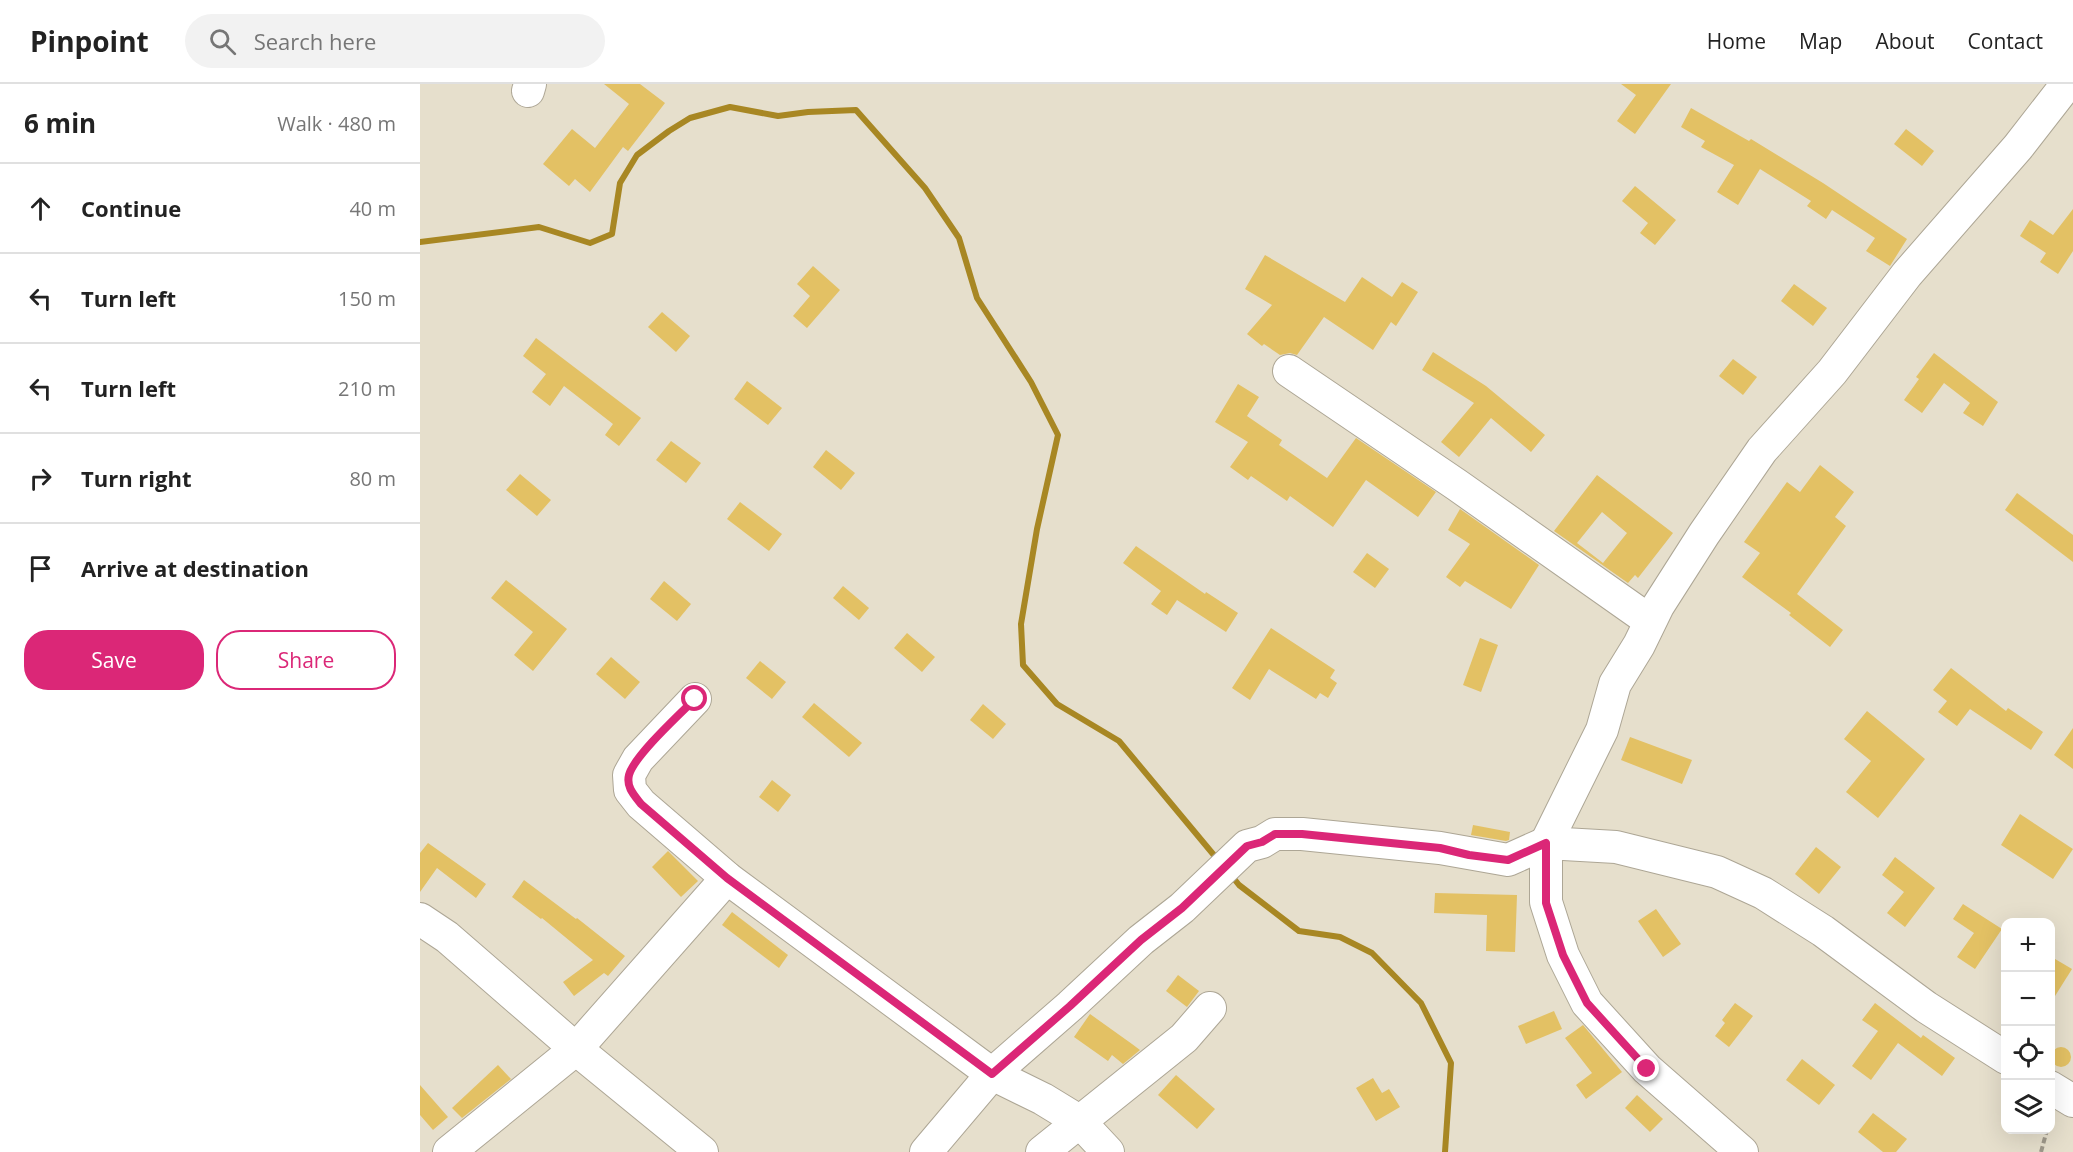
<!DOCTYPE html>
<html lang="en">
<head>
<meta charset="utf-8">
<style>
	:root { --surface:#fff; --page:#f2f2f2; --text:#222; --muted:#767676; --line:#e0e0e0; --accent:#db2777 }
	body { margin:0; font-family:"Open Sans",sans-serif; background:var(--page); color:var(--text) }
	.controls { position:absolute; right:18px; bottom:18px; display:grid; overflow:hidden; border-radius:12px; box-shadow:0 6px 24px #0002 }
	.controls button { width:54px; height:54px; display:grid; place-items:center; padding:0; border:0; border-bottom:2px solid var(--line); background:var(--surface); color:var(--text); font:30px sans-serif }
	.stop { position:absolute; width:18px; height:18px; margin:-14px; border:4px solid #db2777; border-radius:50%; background:#fff }
	.stop.end { background:#db2777; border-color:#fff; box-shadow:0 2px 6px #0008 }
	.list { margin:0; padding:0; list-style:none }
	h2 { display:flex; justify-content:space-between; align-items:center; height:78px; margin:0; padding:0 24px; font-size:26px }
	h2 small { font-size:20px; font-weight:400; color:var(--muted) }
	.list li { display:grid; grid-template-columns:39px 1fr auto; gap:18px; align-items:center; box-sizing:border-box; height:90px; padding:0 24px; border-top:2px solid var(--line) }
	.list b { display:block; font-size:22px; white-space:nowrap }
	.list em { font-size:20px; font-style:normal; color:var(--muted) }
	.actions { display:flex; gap:12px; padding:18px 24px }
	.actions a { flex:1; padding:14px 0; border:2px solid var(--accent); border-radius:24px; text-align:center; font-size:21px; color:var(--accent) }
	.actions .main { background:var(--accent); color:#fff }
	.icon { flex:none; width:33px; height:33px; fill:none; stroke:currentColor; stroke-width:2; stroke-linecap:round; stroke-linejoin:round }
	.map { position:relative; flex:none; width:1653px; height:1068px; overflow:hidden }
	header { display:flex; align-items:center; gap:36px; box-sizing:border-box; height:84px; padding:0 30px; background:var(--surface); border-bottom:2px solid var(--line) }
	header strong { font-size:28px }
	nav { display:flex; gap:33px; margin-inline-start:auto; font-size:21px }
	.search { width:420px; height:54px; background:var(--page); display:flex; align-items:center; gap:15px; box-sizing:border-box; padding:0 21px; border-radius:33px; color:var(--muted); font-size:22px }
	main { display:flex }
	aside { flex:1; background:var(--surface) }
	.map>svg:first-child { display:block }
</style>
</head>
<body>
<header>
<strong>Pinpoint</strong>
<div class="search"><svg class="icon" aria-label="search" viewBox="0 0 24 24"><circle cx="10" cy="10" r="6"/><path d="M15 15l6 6"/></svg>Search here</div>
<nav><a>Home</a><a>Map</a><a>About</a><a>Contact</a></nav>
</header>
<main>
<aside>
<h2>6 min<small>Walk · 480 m</small></h2>
<ul class="list">
<li><svg class="icon" aria-label="ahead" viewBox="0 0 24 24"><path d="M12 20V5M6 11l6-6 6 6"/></svg><div><b>Continue</b></div><em>40 m</em></li>
<li><svg class="icon" aria-label="left" viewBox="0 0 24 24"><path d="M17 20v-9H6M10 6l-5 5 5 5"/></svg><div><b>Turn left</b></div><em>150 m</em></li>
<li><svg class="icon" aria-label="left" viewBox="0 0 24 24"><path d="M17 20v-9H6M10 6l-5 5 5 5"/></svg><div><b>Turn left</b></div><em>210 m</em></li>
<li><svg class="icon" aria-label="right" viewBox="0 0 24 24"><path d="M7 20v-9h11M14 6l5 5-5 5"/></svg><div><b>Turn right</b></div><em>80 m</em></li>
<li><svg class="icon" aria-label="arrive" viewBox="0 0 24 24"><path d="M6 21V4h12l-3 4 3 4H6"/></svg><div><b>Arrive at destination</b></div></li>
</ul>
<div class="actions"><a class="main">Save</a><a>Share</a></div>
</aside>
<div class="map">
<svg width="1653" height="1068" viewBox="0 0 1653 1068">
	<rect width="100%" height="100%" fill="#e6dfcc"/>
	<g fill="none" stroke-linecap="round" stroke-linejoin="round">
		<g stroke="#a88723" stroke-width="6">
			<path d="M 0,158 L 119,143 L 170,159 L 192,150 L 200,99 L 217,71 L 249,47 L 270,34 L 310,23 L 358,32 L 388,28 L 436,26 L 505,104 L 539,154 L 557,214 L 611,298 L 638,351 L 617,445 L 601,540 L 603,581 L 637,620 L 699,657 L 798,776"/>
			<path d="M 811,791 L 819,801 L 879,847 L 920,853 L 952,869 L 1001,919 L 1031,979 L 1025,1068"/>
		</g>
	</g>
	<g fill="#e3c164" fill-rule="evenodd">
		<path d="M 184,0 L 220,0 L 245,19 L 208,67 L 203,63 L 170,108 L 155,95 L 149,102 L 123,80 L 152,45 L 175,64 L 209,20 Z"/>
		<path d="M 1201,0 L 1251,0 L 1215,50 L 1197,37 L 1216,11 Z"/>
		<path d="M 1271,24 L 1329,57 L 1331,55 L 1403,99 L 1487,155 L 1470,182 L 1446,167 L 1455,154 L 1412,126 L 1406,135 L 1387,122 L 1391,117 L 1340,85 L 1318,121 L 1297,108 L 1314,81 L 1281,63 L 1285,57 L 1261,43 Z"/>
		<path d="M 1486,45 L 1514,67 L 1502,82 L 1474,60 Z"/>
		<path d="M 1215,102 L 1256,136 L 1235,161 L 1220,149 L 1228,139 L 1202,117 Z"/>
		<path d="M 1653,125 L 1653,167 L 1638,190 L 1620,178 L 1626,169 L 1600,152 L 1610,136 L 1633,151 Z"/>
		<path d="M 845,171 L 925,218 L 942,193 L 972,213 L 982,198 L 998,208 L 976,242 L 971,238 L 953,266 L 904,233 L 877,271 L 870,269 L 860,271 L 844,260 L 842,262 L 827,250 L 852,221 L 825,205 Z"/>
		<path d="M 393,182 L 420,206 L 387,244 L 373,232 L 390,212 L 377,200 Z"/>
		<path d="M 1374,200 L 1407,224 L 1393,242 L 1361,217 Z"/>
		<path d="M 242,228 L 270,252 L 256,268 L 228,243 Z"/>
		<path d="M 116,254 L 221,334 L 199,362 L 185,351 L 193,340 L 144,302 L 130,322 L 112,308 L 126,290 L 103,272 Z"/>
		<path d="M 1013,268 L 1066,302 L 1125,351 L 1111,368 L 1071,334 L 1039,373 L 1021,358 L 1054,319 L 1002,286 Z"/>
		<path d="M 1514,269 L 1578,318 L 1563,342 L 1543,329 L 1550,319 L 1524,299 L 1502,329 L 1484,316 L 1499,295 L 1496,293 Z"/>
		<path d="M 1313,275 L 1337,293 L 1323,311 L 1299,292 Z"/>
		<path d="M 327,297 L 362,324 L 348,341 L 314,315 Z"/>
		<path d="M 818,300 L 839,313 L 827,332 L 862,356 L 859,361 L 907,394 L 936,354 L 1016,408 L 998,433 L 946,396 L 913,443 L 870,412 L 867,417 L 831,392 L 828,396 L 810,383 L 828,358 L 795,338 Z"/>
		<path d="M 251,357 L 281,379 L 266,399 L 236,376 Z"/>
		<path d="M 406,366 L 435,389 L 421,406 L 393,383 Z"/>
		<path d="M 1400,381 L 1434,408 L 1415,433 L 1426,442 L 1377,510 L 1423,546 L 1410,563 L 1369,531 L 1371,529 L 1322,493 L 1340,469 L 1324,458 L 1367,398 L 1380,408 Z"/>
		<path d="M 100,390 L 131,416 L 117,432 L 86,406 Z"/>
		<path d="M 1177,391 L 1253,449 L 1218,494 L 1215,491 L 1208,499 L 1134,447 ZM 1182,428 L 1207,449 L 1183,479 L 1157,459 Z"/>
		<path d="M 1597,409 L 1653,451 L 1653,478 L 1585,426 Z"/>
		<path d="M 320,418 L 362,450 L 349,467 L 307,435 Z"/>
		<path d="M 1040,425 L 1119,481 L 1091,525 L 1045,497 L 1040,503 L 1026,493 L 1050,460 L 1028,446 Z"/>
		<path d="M 716,462 L 785,510 L 786,508 L 818,529 L 806,548 L 757,516 L 747,531 L 731,520 L 741,507 L 703,479 Z"/>
		<path d="M 947,469 L 969,485 L 955,504 L 933,488 Z"/>
		<path d="M 86,496 L 147,545 L 113,587 L 94,571 L 113,548 L 71,514 Z"/>
		<path d="M 244,497 L 271,520 L 257,537 L 230,515 Z"/>
		<path d="M 423,502 L 449,524 L 439,536 L 413,514 Z"/>
		<path d="M 851,544 L 915,586 L 910,594 L 917,599 L 908,614 L 900,609 L 896,615 L 849,585 L 830,616 L 812,604 Z"/>
		<path d="M 487,549 L 515,573 L 502,588 L 474,564 Z"/>
		<path d="M 1060,554 L 1078,561 L 1061,608 L 1043,601 Z"/>
		<path d="M 191,573 L 220,598 L 205,615 L 176,590 Z"/>
		<path d="M 340,577 L 366,598 L 352,615 L 326,594 Z"/>
		<path d="M 1531,584 L 1586,627 L 1588,624 L 1623,648 L 1611,666 L 1550,625 L 1537,642 L 1518,628 L 1527,617 L 1513,606 Z"/>
		<path d="M 394,619 L 442,659 L 429,673 L 382,633 Z"/>
		<path d="M 563,620 L 586,640 L 573,655 L 550,636 Z"/>
		<path d="M 1447,627 L 1505,675 L 1458,734 L 1426,708 L 1451,677 L 1424,655 Z"/>
		<path d="M 1653,644 L 1653,685 L 1634,671 Z"/>
		<path d="M 1210,653 L 1272,676 L 1262,700 L 1201,676 Z"/>
		<path d="M 352,696 L 371,711 L 358,728 L 339,713 Z"/>
		<path d="M 1600,730 L 1653,765 L 1633,795 L 1581,761 Z"/>
		<path d="M 1053,741 L 1090,748 L 1089,756 L 1086,757 L 1051,751 Z"/>
		<path d="M 8,759 L 66,800 L 56,814 L 17,784 L 0,808 L 0,769 Z"/>
		<path d="M 1396,763 L 1421,783 L 1399,810 L 1375,790 Z"/>
		<path d="M 248,767 L 278,797 L 261,813 L 232,783 Z"/>
		<path d="M 1475,773 L 1515,804 L 1485,843 L 1467,829 L 1484,808 L 1462,791 Z"/>
		<path d="M 104,796 L 156,835 L 157,834 L 205,872 L 188,892 L 184,889 L 154,912 L 143,898 L 173,876 L 122,834 L 121,835 L 92,813 Z"/>
		<path d="M 1015,809 L 1097,811 L 1095,868 L 1066,867 L 1067,831 L 1014,829 Z"/>
		<path d="M 1543,820 L 1582,845 L 1555,885 L 1537,873 L 1554,849 L 1533,835 Z"/>
		<path d="M 1236,825 L 1261,860 L 1243,873 L 1218,837 Z"/>
		<path d="M 312,828 L 368,871 L 359,884 L 302,841 Z"/>
		<path d="M 1630,872 L 1652,885 L 1630,920 Z"/>
		<path d="M 758,891 L 779,907 L 767,923 L 746,907 Z"/>
		<path d="M 1315,919 L 1333,932 L 1309,963 L 1295,952 L 1305,939 L 1302,936 Z"/>
		<path d="M 1455,919 L 1501,954 L 1503,951 L 1535,974 L 1522,992 L 1478,959 L 1451,996 L 1432,982 L 1458,947 L 1442,936 Z"/>
		<path d="M 1134,927 L 1142,945 L 1106,960 L 1098,942 Z"/>
		<path d="M 670,930 L 712,960 L 720,966 L 703,980 L 692,971 L 688,977 L 654,953 Z"/>
		<path d="M 1163,941 L 1202,988 L 1166,1015 L 1156,1001 L 1172,989 L 1145,954 Z"/>
		<circle cx="1641" cy="973" r="10"/>
		<path d="M 1382,975 L 1415,1001 L 1399,1021 L 1366,996 Z"/>
		<path d="M 78,981 L 91,995 L 42,1034 L 32,1024 Z"/>
		<path d="M 756,991 L 795,1025 L 777,1045 L 738,1011 Z"/>
		<path d="M 953,994 L 962,1009 L 969,1005 L 980,1023 L 956,1037 L 936,1004 Z"/>
		<path d="M 0,1001 L 28,1033 L 13,1046 L 0,1031 Z"/>
		<path d="M 1217,1011 L 1243,1035 L 1230,1048 L 1205,1024 Z"/>
		<path d="M 1453,1029 L 1487,1055 L 1476,1068 L 1463,1068 L 1438,1048 Z"/>
	</g>
	<g fill="none" stroke-linecap="round" stroke-linejoin="round">
		<defs>
			<g id="minor">
				<path d="M 108,7 L 110,0"/>
				<path d="M 869,287 L 1037,401 L 1230,537"/>
				<path d="M 275,615 L 218,675 L 209,691 L 210,706 L 221,720 L 307,794 L 572,990 L 623,1015 L 659,1037 L 688,1068"/>
				<path d="M 0,835 L 27,853 L 156,965 L 282,1068"/>
				<path d="M 1630,1003 L 1653,1017"/>
				<path d="M 29,1068 L 156,965 L 307,794"/>
				<path d="M 506,1068 L 572,990 L 650,922 L 721,856 L 762,824 L 827,762 L 842,758 L 855,750 L 882,750 L 1020,764 L 1088,776 L 1126,759 L 1196,763 L 1297,788 L 1343,809 L 1403,847 L 1506,923 L 1586,974"/>
				<path d="M 622,1068 L 764,954 L 790,924"/>
				<path d="M 1322,1068 L 1227,985 L 1167,919 L 1143,871 L 1126,818 L 1126,759 L 1182,646 L 1195,600 L 1219,561 L 1238,522 L 1284,450 L 1342,366 L 1412,288 L 1487,190 L 1598,63 L 1647,0"/>
			</g>
		</defs>
		<use href="#minor" stroke="#ada695" stroke-width="34"/>
		<path stroke="#9e988a" stroke-width="4" stroke-dasharray="6 3" stroke-linecap="butt" d="M 1621,1068 L 1627,1046"/>
		<use href="#minor" stroke="#fff" stroke-width="32"/>
	</g>
	<g fill="none" stroke-linecap="round" stroke-linejoin="round">
		<path stroke="#db2777" stroke-width="8" d="M 275,615 C 260,630 214,672 209,691 C 206,703 214,711 221,720 L 307,794 L 572,990 L 650,922 L 721,856 L 762,824 L 827,762 L 842,758 L 855,750 L 882,750 L 1020,764 L 1049,771 L 1088,776 L 1126,759 L 1126,819 L 1143,871 L 1167,919 L 1227,985"/>
	</g>
</svg>
<div class="controls">
<button>+</button>
<button>−</button>
<button><svg class="icon" aria-label="locate" viewBox="0 0 24 24"><circle cx="12" cy="12" r="6"/><path d="M12 2v4M12 18v4M2 12h4M18 12h4"/></svg></button>
<button><svg class="icon" aria-label="layers" viewBox="0 0 24 24"><path d="M12 4l9 5-9 5-9-5zM3 14l9 5 9-5"/></svg></button>
</div>
<div class="stop" style="left:275px;top:615px"></div>
<div class="stop end" style="left:1227px;top:985px"></div>
</div>
</main>
</body>
</html>
